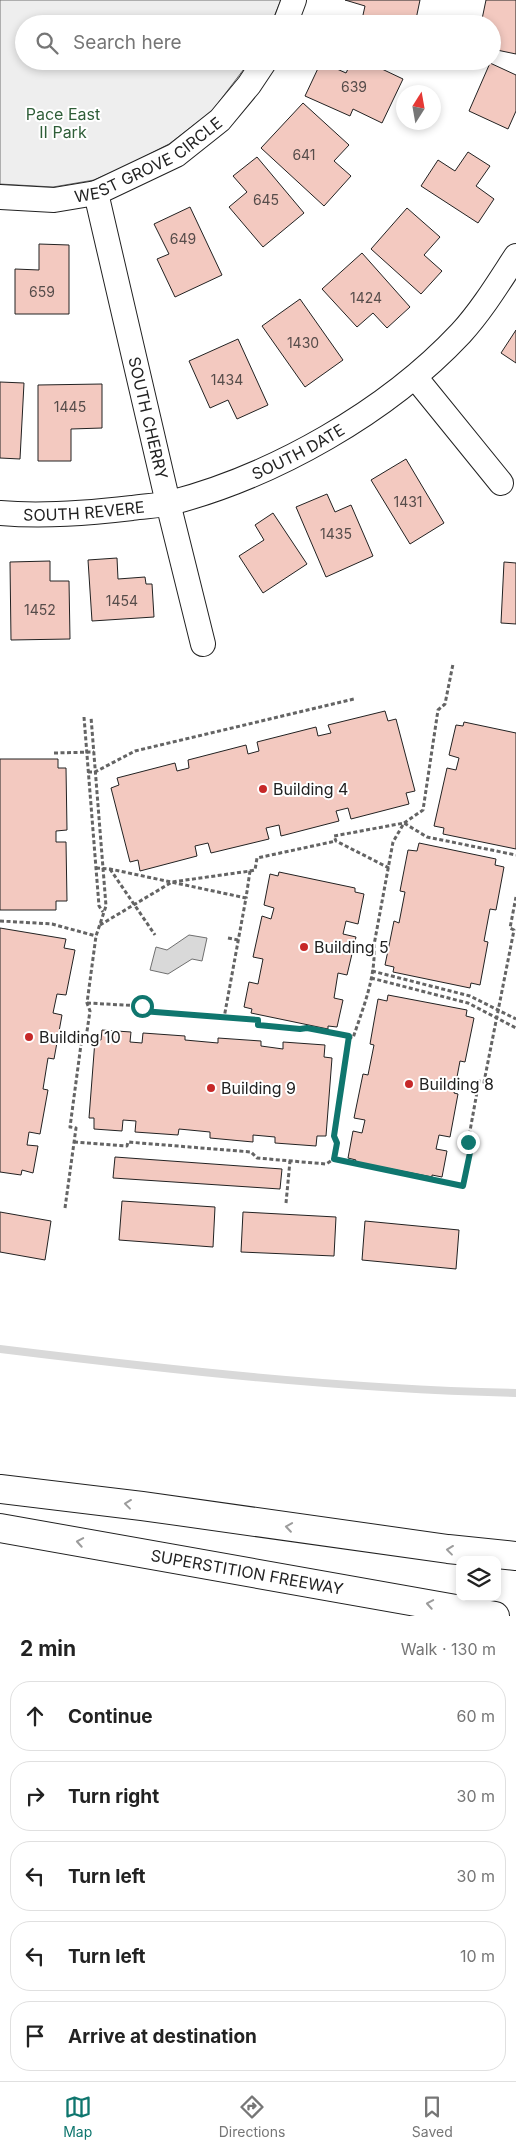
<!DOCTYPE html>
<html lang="en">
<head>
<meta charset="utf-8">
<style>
	:root { --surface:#fff; --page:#f6f6f6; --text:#222; --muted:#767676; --line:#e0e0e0; --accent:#0f766e }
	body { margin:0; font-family:Inter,sans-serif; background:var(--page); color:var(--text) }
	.controls { position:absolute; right:15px; bottom:15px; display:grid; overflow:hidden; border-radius:10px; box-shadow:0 2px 8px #0003 }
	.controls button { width:45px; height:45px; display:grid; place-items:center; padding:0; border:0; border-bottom:1px solid var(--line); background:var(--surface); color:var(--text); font:25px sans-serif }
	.compass { position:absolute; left:396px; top:85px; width:45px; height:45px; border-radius:50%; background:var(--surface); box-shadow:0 2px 8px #0003; rotate:11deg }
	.stop { position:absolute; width:15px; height:15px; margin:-11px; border:4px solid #0f766e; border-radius:50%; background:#fff }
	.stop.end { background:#0f766e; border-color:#fff; box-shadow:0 1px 5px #0008 }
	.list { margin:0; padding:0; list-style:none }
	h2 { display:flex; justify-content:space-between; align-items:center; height:65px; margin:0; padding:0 20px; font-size:21px }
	h2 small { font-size:16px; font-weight:400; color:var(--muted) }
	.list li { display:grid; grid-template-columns:32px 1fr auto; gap:15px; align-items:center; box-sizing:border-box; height:70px; margin:0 10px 10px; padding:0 10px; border:1px solid var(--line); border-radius:20px }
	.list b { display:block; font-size:19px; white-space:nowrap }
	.list em { font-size:16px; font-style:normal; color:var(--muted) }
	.icon { flex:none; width:28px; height:28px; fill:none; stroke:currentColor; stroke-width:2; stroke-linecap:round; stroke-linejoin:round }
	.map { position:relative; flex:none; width:516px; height:1616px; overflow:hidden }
	.search { position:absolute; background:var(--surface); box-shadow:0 2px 8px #0003; left:15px; right:15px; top:15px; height:55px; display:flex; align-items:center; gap:12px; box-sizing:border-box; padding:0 18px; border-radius:28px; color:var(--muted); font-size:19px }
	.sheet { height:465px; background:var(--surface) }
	nav { display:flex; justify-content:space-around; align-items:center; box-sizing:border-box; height:70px; border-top:1px solid var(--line); background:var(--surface); font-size:14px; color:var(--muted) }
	nav a { display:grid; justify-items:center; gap:2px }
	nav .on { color:var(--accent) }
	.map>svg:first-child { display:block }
</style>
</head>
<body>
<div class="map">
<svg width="516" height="1616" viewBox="0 0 516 1616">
	<rect width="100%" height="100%" fill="#fff"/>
	<path fill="#eee" stroke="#6f6f6f" d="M 0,0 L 281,0 L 271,24 L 24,24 L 24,61 L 250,61 L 212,111 L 169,144 L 126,166 L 94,180 L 53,187 L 0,184 Z"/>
	<path fill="#d9d9d9" stroke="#6f6f6f" d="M 189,935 L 207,938 L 202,961 L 192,959 L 168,974 L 150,970 L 156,947 L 167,950 Z"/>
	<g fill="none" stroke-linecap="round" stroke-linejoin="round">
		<path stroke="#d9d9d9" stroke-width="8" d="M 0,1349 C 171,1370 343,1389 516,1393"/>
	</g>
	<g fill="#f3c9c0" stroke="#222">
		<path d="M 345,0 L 420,0 L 415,24 L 361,24 L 365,6 Z"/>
		<path d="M 486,0 L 516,0 L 516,54 L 492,49 L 492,24 L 481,24 Z"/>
		<path d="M 352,61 L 365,61 L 403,79 L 382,123 L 353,109 L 350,116 L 305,96 L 321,62 L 346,73 Z"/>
		<path d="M 490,63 L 516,75 L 516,111 L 508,129 L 469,111 Z"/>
		<path d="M 303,103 L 349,145 L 334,161 L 351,176 L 324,206 L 261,148 Z"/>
		<path d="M 468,152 L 490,166 L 476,186 L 494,199 L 478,223 L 421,186 L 438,160 L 455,171 Z"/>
		<path d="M 257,157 L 304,213 L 263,247 L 229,207 L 247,192 L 233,176 Z"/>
		<path d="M 190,207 L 222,275 L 175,297 L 157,259 L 169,254 L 154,224 Z"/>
		<path d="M 407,208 L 440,237 L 424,255 L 442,271 L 421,294 L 371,249 Z"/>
		<path d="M 39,244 L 69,245 L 69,314 L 15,314 L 15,269 L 39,270 Z"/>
		<path d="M 362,253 L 410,307 L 387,328 L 373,313 L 357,327 L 322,289 Z"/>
		<path d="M 300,299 L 343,360 L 305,387 L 262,326 Z"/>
		<path d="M 516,330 L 516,363 L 501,353 Z"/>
		<path d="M 238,339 L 268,405 L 237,419 L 228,400 L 210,408 L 189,361 Z"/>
		<path d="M 0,382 L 24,383 L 20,459 L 0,458 Z"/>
		<path d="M 102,384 L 102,428 L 71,429 L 71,461 L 38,461 L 38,385 Z"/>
		<path d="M 406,459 L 444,523 L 410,544 L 371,480 Z"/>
		<path d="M 327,494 L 335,512 L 351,505 L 373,556 L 326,577 L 296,507 Z"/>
		<path d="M 273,513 L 307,564 L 263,593 L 239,556 L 264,540 L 255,525 Z"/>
		<path d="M 117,558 L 118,579 L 145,577 L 146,584 L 152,584 L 154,617 L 92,621 L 88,560 Z"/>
		<path d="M 50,561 L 50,581 L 69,581 L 70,639 L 11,640 L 10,562 Z"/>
		<path d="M 504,562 L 516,563 L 516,624 L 501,623 Z"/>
		<path d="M 385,711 L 388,721 L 396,719 L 415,791 L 406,793 L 409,804 L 351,819 L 348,808 L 336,811 L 339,821 L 281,836 L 279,825 L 266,828 L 269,839 L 211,853 L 208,843 L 195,846 L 197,856 L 140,871 L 138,860 L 130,862 L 111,788 L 119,785 L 117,778 L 175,763 L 177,771 L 189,768 L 188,760 L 246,745 L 248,754 L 259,751 L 257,742 L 316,727 L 318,736 L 331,733 L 328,725 Z"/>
		<path d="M 464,722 L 516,733 L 516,849 L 443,834 L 444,828 L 434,826 L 447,768 L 456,770 L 459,758 L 449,755 L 456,725 L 463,726 Z"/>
		<path d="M 0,759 L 58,759 L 58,768 L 66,768 L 67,830 L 56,831 L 56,842 L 66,842 L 67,901 L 56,901 L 56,910 L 0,910 Z"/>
		<path d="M 419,843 L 496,859 L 495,865 L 504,867 L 496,910 L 490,909 L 484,941 L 488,942 L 480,985 L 471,983 L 470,988 L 393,972 L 394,967 L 385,965 L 394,921 L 399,923 L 405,892 L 400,891 L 408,850 L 417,851 Z"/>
		<path d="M 279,872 L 355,888 L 355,892 L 364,894 L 358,924 L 346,921 L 343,934 L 356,937 L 347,975 L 338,973 L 334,998 L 343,1000 L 337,1027 L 328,1026 L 328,1029 L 251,1013 L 252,1009 L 244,1007 L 249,982 L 258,984 L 263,959 L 253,957 L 262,916 L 271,919 L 274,908 L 264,905 L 270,874 L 278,876 Z"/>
		<path d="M 0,928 L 66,939 L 64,948 L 75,950 L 66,995 L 57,994 L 53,1013 L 62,1015 L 54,1059 L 48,1058 L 43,1089 L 48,1090 L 40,1134 L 29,1132 L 27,1145 L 38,1146 L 33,1173 L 22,1170 L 21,1175 L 0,1172 Z"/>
		<path d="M 388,995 L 467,1010 L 466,1016 L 474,1018 L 465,1062 L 460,1061 L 454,1093 L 458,1094 L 450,1137 L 439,1135 L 436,1149 L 447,1151 L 442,1177 L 432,1175 L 432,1177 L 355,1162 L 356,1160 L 348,1158 L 353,1131 L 362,1133 L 365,1120 L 354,1118 L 363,1074 L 368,1075 L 374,1045 L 370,1044 L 378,999 L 387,1001 Z"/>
		<path d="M 102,1030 L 131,1032 L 130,1042 L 142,1043 L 143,1033 L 185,1036 L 185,1040 L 218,1043 L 218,1038 L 261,1041 L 261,1046 L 283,1049 L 283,1042 L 325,1045 L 324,1057 L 332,1058 L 326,1136 L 317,1136 L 316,1146 L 275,1143 L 275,1137 L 253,1135 L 253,1142 L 210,1138 L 210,1132 L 179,1129 L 178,1135 L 135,1132 L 136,1121 L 123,1120 L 122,1131 L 94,1129 L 94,1118 L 89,1118 L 95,1040 L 101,1040 Z"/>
		<path d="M 115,1157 L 282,1169 L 280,1189 L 113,1178 Z"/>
		<path d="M 122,1201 L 215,1207 L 213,1247 L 119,1240 Z"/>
		<path d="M 0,1212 L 51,1221 L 45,1260 L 0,1252 Z"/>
		<path d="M 243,1212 L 336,1217 L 334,1256 L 241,1252 Z"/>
		<path d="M 365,1221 L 459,1230 L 456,1269 L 362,1260 Z"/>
	</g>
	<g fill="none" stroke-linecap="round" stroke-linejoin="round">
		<defs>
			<g id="street">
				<path d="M 285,24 L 294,0"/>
				<path id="s1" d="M 96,193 L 168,503 L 203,644"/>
				<path id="s2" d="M 0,197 L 54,200 L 96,193 L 176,155 L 220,120 L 249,85 L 265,61"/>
				<path d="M 415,377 L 501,483"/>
				<path id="s3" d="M 0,513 C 44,517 89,513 132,508 C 145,506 158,506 170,503 C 274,476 387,412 461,333 C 482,310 499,282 516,256"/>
			</g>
			<g id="highway">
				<path d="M 0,1489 L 142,1506 L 448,1549 L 516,1556"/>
				<path id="s4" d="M 0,1528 L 495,1616"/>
			</g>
		</defs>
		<use href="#street" stroke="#222" stroke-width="26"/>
		<use href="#highway" stroke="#222" stroke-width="30"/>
		<g stroke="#646464" stroke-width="3" stroke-dasharray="4 2.5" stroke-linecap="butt">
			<path d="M 84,717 L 99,906 L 103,912"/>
			<path d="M 54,753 L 94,752"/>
			<path d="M 88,772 L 95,772 L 135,751 L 354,699"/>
			<path d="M 96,868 L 110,869 L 246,898 L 224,1018"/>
			<path d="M 389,868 L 336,841 L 334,836 L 404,823 L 427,837 L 516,855"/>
			<path d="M 110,869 L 155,935"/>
			<path d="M 250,871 L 255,870 L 257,858 L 336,841"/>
			<path d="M 0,921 L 52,924 L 96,936"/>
			<path d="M 100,925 L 172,882 L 250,871 L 246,898"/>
			<path d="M 228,938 L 238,940"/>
			<path d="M 372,971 L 470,996 L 516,1019"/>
			<path d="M 371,978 L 468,1003 L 516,1028"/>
			<path d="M 87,1003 L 142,1006 L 142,1011 L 258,1020 L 258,1025 L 300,1029 L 307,1028 L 349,1037"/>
			<path d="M 74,1142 L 127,1146 L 128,1142 L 251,1152 L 257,1158 L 326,1164 L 334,1159 L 463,1186 L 472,1143 L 468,1142 L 479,1081 L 484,1082 L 514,930 L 510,928 L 516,897"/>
			<path d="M 334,1159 L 337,1143 L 334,1136 L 349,1037 L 353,1038 C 363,1008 376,977 374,945 L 393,842 L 404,823 L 423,810 L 438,710 L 445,704 L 453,664"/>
			<path d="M 286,1203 L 290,1161"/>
			<path d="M 65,1208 L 76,1128 L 70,1127 L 82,1037 L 86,1038 L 90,1011 L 87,1003 L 96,936 L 106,906 L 91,717"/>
		</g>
		<use href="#street" stroke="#fff" stroke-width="24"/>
		<use href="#highway" stroke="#fff" stroke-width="28"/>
	</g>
	<defs><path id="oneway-chevron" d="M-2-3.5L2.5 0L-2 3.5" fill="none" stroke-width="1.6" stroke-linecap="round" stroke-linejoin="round" transform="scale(1.25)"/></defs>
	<g stroke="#9c9c9c">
		<use href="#oneway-chevron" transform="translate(128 1504) rotate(-173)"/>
		<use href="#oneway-chevron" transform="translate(289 1527) rotate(-172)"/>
		<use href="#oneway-chevron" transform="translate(80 1542) rotate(-170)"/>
		<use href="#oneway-chevron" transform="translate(450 1550) rotate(-173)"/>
		<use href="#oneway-chevron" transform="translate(430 1604) rotate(-170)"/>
	</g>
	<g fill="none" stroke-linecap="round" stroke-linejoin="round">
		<path stroke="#0f766e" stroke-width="6" d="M 142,1006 L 142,1011 L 258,1020 L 258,1025 L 300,1029 L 307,1028 L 349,1036 L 334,1136 L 337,1143 L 334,1159 L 463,1186 L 472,1143 L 468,1142"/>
	</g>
	<g fill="#c62828" stroke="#fff" stroke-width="2">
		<circle cx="263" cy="789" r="5"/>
		<circle cx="304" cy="947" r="5"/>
		<circle cx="29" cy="1037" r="5"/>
		<circle cx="409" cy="1084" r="5"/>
		<circle cx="211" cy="1088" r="5"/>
	</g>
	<g text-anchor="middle" stroke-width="4" stroke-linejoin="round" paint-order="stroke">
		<g font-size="14" fill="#564c4a">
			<text x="354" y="92">639</text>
			<text x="304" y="160">641</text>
			<text x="266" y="205">645</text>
			<text x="183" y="244">649</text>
			<text x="42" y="297">659</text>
			<text x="366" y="303">1424</text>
			<text x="303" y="348">1430</text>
			<text x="227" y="385">1434</text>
			<text x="70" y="412">1445</text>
			<text x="408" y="507">1431</text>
			<text x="336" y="539">1435</text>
			<text x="122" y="606">1454</text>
			<text x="40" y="615">1452</text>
		</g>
		<g font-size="16" fill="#2f5e38" stroke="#fff">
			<text x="63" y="120">Pace East<tspan x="63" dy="18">II Park</tspan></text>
		</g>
		<g font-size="16" fill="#222" stroke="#fff">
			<text dy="6" stroke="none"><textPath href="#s2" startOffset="158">WEST GROVE CIRCLE</textPath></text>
			<text dy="6" stroke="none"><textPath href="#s1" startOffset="231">SOUTH CHERRY</textPath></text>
			<text dy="6" stroke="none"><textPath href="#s3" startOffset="309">SOUTH DATE</textPath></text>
			<text dy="6" stroke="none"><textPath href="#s3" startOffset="84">SOUTH REVERE</textPath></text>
			<text dy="6" stroke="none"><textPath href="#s4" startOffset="251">SUPERSTITION FREEWAY</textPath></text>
		</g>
		<g font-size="16" fill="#222" stroke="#fff" text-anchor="start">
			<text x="273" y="795">Building 4</text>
			<text x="314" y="953">Building 5</text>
			<text x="39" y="1043">Building 10</text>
			<text x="419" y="1090">Building 8</text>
			<text x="221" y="1094">Building 9</text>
		</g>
	</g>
</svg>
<div class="controls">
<button><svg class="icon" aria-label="layers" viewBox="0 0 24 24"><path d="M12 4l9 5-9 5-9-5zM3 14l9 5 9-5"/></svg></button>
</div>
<svg class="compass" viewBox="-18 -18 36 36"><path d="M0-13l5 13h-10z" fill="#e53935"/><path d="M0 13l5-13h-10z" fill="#767676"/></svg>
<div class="stop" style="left:142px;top:1006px"></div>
<div class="stop end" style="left:468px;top:1142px"></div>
<div class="search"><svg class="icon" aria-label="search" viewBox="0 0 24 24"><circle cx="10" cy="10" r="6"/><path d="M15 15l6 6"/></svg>Search here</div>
</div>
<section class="sheet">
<h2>2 min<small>Walk · 130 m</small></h2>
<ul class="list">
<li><svg class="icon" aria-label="ahead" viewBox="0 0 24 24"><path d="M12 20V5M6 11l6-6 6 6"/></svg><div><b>Continue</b></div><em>60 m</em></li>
<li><svg class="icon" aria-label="right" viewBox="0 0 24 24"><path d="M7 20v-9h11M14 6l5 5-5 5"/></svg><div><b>Turn right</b></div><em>30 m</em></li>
<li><svg class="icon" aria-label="left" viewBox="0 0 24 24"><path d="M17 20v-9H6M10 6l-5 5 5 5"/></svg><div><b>Turn left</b></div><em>30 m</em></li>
<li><svg class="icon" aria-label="left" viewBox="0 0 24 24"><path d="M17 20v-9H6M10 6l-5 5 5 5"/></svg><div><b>Turn left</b></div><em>10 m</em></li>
<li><svg class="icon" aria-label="arrive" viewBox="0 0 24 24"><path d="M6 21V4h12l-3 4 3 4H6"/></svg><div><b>Arrive at destination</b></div></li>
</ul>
</section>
<nav>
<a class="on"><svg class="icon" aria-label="map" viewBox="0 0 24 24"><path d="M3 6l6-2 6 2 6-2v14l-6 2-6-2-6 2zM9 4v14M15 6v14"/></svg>Map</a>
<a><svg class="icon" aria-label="directions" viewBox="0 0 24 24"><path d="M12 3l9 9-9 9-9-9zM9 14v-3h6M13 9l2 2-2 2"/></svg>Directions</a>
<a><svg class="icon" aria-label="saved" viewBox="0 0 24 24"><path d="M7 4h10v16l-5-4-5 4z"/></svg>Saved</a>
</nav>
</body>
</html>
